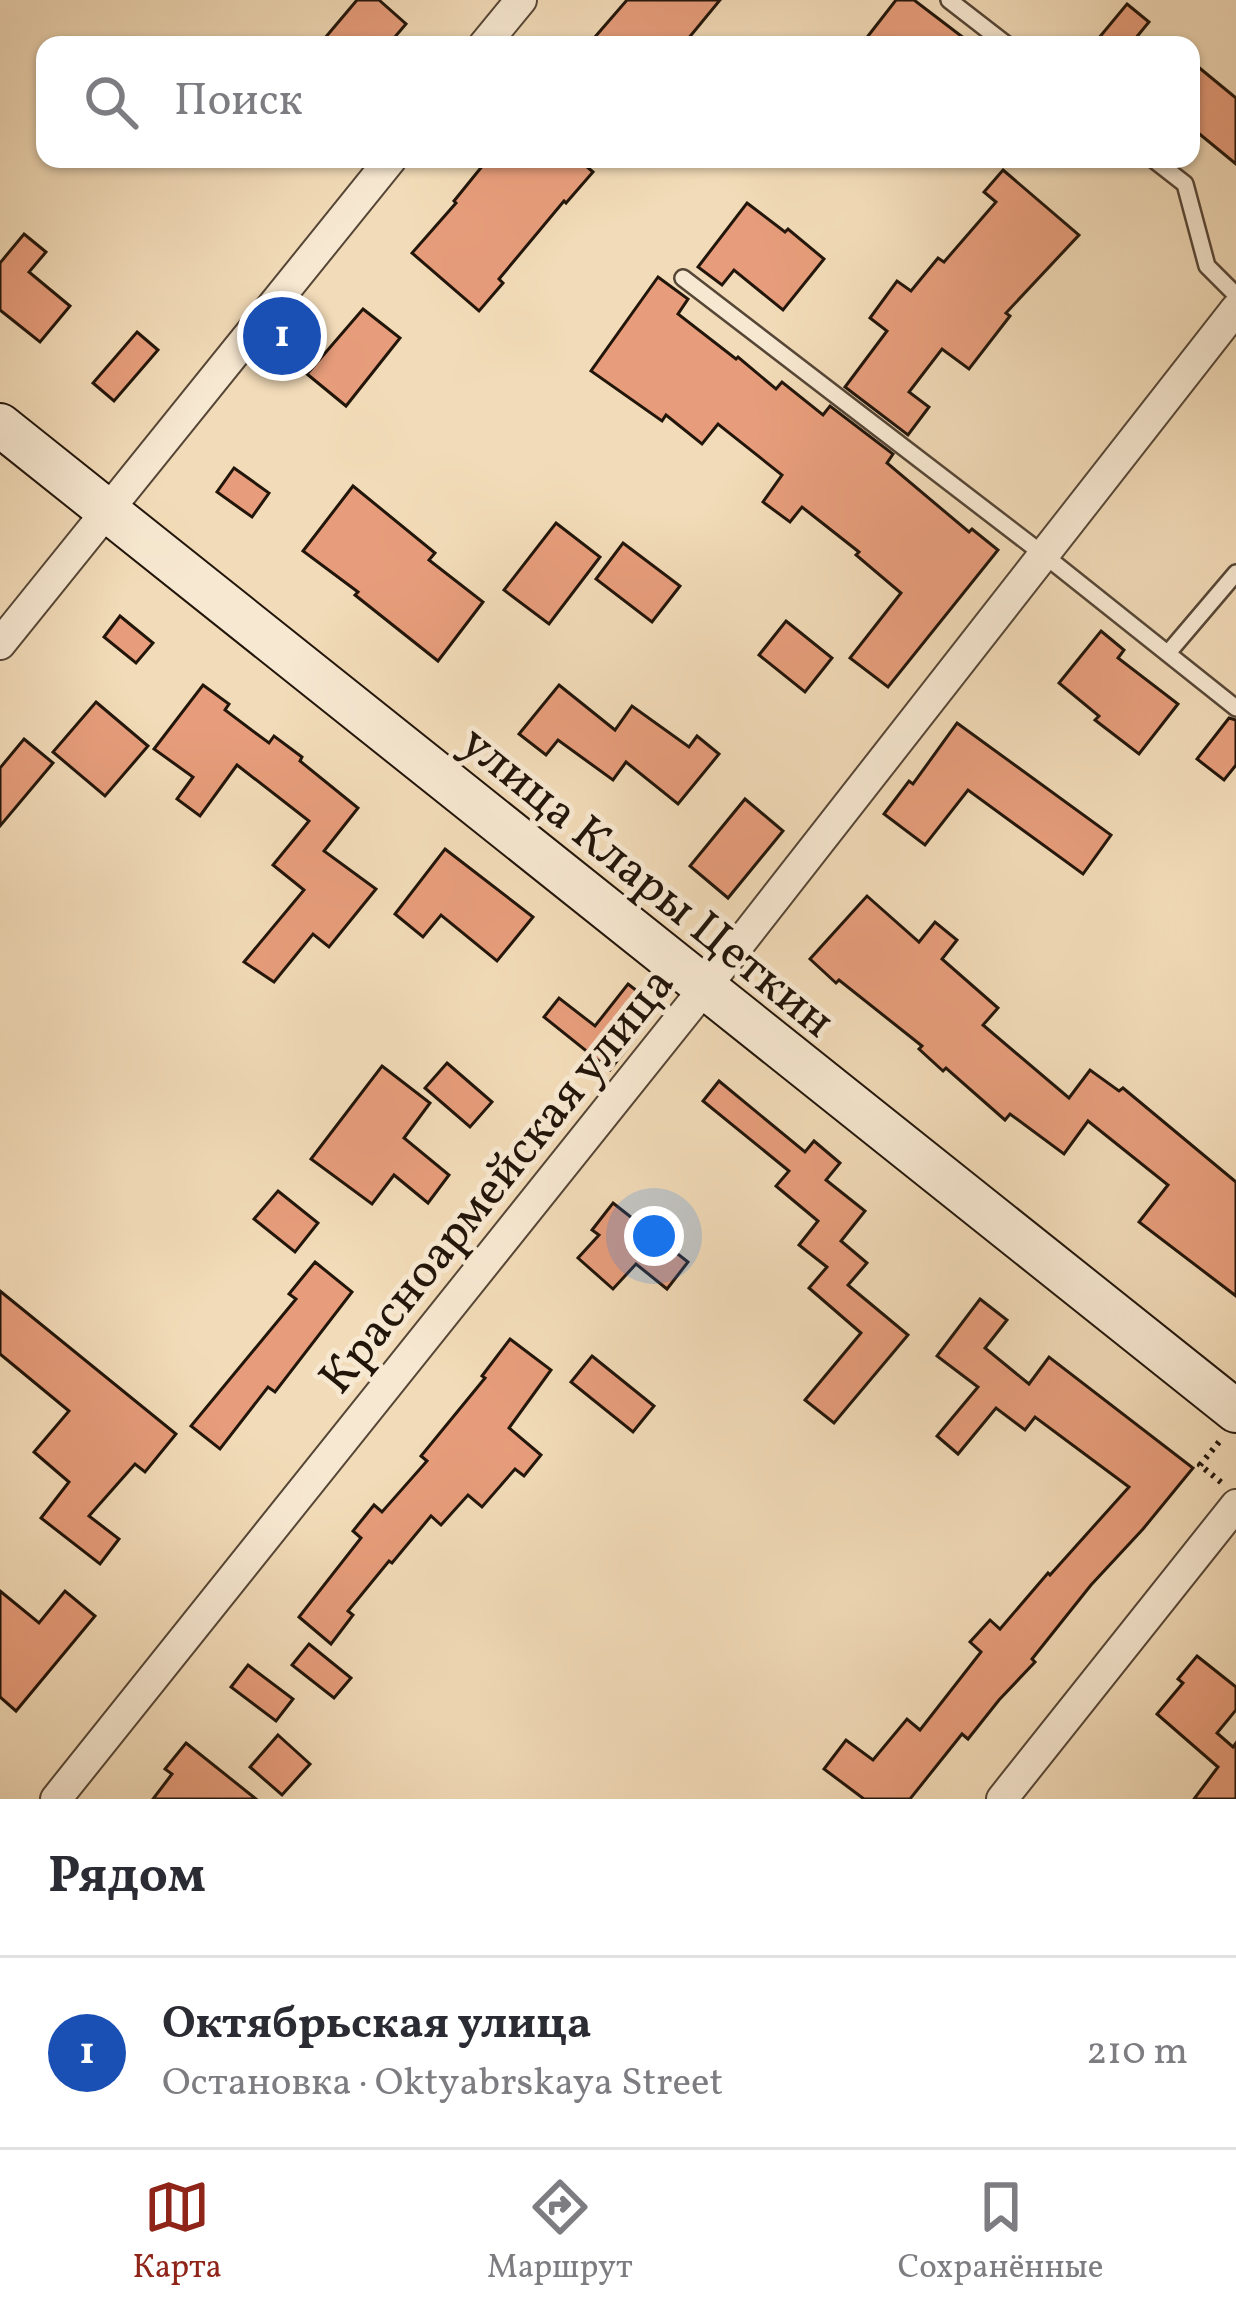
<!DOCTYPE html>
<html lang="ru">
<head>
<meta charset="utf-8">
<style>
	:root { --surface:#fff; --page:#f7f7f7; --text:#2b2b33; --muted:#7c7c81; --line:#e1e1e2; --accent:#8f2418 }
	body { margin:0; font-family:Vollkorn,serif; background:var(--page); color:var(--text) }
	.you { position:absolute; left:654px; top:1236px; width:42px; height:42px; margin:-30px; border:9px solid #fff; border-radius:50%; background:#1a73e8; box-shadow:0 0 0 18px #1a73e833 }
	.badge { display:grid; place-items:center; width:78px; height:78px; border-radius:50%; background:var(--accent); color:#fff; font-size:39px; font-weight:700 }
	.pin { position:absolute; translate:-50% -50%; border:6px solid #fff; box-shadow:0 3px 12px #0006 }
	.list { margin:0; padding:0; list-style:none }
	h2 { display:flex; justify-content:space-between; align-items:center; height:156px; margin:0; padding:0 48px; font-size:51px }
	h2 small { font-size:39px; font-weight:400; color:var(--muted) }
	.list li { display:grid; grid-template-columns:78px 1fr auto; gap:36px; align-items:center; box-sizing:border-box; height:192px; padding:0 48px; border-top:3px solid var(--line) }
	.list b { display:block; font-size:45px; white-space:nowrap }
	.list p { margin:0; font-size:39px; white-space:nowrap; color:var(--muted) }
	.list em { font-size:39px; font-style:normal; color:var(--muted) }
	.icon { flex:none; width:66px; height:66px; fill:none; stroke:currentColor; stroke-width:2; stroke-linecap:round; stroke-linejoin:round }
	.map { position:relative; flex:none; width:1236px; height:1799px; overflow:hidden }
	.search { position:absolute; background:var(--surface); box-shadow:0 3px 9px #0004; left:36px; right:36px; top:36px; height:132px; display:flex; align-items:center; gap:30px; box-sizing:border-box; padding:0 42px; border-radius:24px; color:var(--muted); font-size:45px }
	.sheet { height:348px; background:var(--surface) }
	nav { display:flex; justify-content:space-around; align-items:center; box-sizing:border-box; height:168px; border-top:3px solid var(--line); background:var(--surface); font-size:33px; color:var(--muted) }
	nav a { display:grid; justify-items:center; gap:6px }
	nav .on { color:var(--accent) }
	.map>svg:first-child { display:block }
</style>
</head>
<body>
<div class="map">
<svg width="1236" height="1799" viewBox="0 0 1236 1799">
	<rect width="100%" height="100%" fill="#f2dbb8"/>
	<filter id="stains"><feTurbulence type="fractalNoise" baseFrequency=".00167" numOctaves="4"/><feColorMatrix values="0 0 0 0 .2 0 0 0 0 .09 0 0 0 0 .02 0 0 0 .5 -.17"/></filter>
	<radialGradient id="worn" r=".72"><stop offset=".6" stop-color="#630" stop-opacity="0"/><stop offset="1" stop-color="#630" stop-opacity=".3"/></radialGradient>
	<g fill="#e79d7b" stroke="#22150a" stroke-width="3">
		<path d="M 357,0 L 379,0 L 406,24 L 388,45 L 319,45 Z"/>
		<path d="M 627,0 L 720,0 L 683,45 L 588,45 Z"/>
		<path d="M 896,0 L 914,0 L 973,45 L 861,45 Z"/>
		<path d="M 1127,4 L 1149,22 L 1130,45 L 1093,45 Z"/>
		<path d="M 1191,61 L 1236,98 L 1236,164 L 1191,127 Z"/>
		<path d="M 488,159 L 578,159 L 593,172 L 566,203 L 564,201 L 499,279 L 503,283 L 479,311 L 412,253 L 456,203 L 454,201 Z"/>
		<path d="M 1003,170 L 1079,235 L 1006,313 L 1010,316 L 969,369 L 942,349 L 909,392 L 929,407 L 908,435 L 845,387 L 887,331 L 870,318 L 897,281 L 911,291 L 938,258 L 944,262 L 996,202 L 984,192 Z"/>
		<path d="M 747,203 L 785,232 L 788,229 L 824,259 L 783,310 L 734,270 L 722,285 L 698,267 Z"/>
		<path d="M 24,234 L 46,252 L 29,272 L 70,306 L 40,342 L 0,310 L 0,263 Z"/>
		<path d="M 658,277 L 688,299 L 678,314 L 736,359 L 738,357 L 776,389 L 782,382 L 823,415 L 830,406 L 893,454 L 887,463 L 969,532 L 972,529 L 998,550 L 888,687 L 850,658 L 901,593 L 856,555 L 859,552 L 802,507 L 790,522 L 763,502 L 782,475 L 718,424 L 702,444 L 666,415 L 662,421 L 591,371 Z"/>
		<path d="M 363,309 L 400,338 L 346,406 L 307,374 Z"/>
		<path d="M 137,332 L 158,350 L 114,401 L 93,383 Z"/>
		<path d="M 234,468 L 269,493 L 252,517 L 217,492 Z"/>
		<path d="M 353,486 L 435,553 L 429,560 L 483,602 L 438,661 L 355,595 L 358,592 L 303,551 Z"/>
		<path d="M 556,523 L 600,557 L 549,624 L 504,590 Z"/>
		<path d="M 623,543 L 680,586 L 652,622 L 596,579 Z"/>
		<path d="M 120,616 L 153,643 L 136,663 L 104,637 Z"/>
		<path d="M 786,621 L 832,658 L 805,692 L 759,655 Z"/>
		<path d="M 1101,631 L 1124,650 L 1118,658 L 1178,704 L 1139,754 L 1095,720 L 1099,716 L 1059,683 Z"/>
		<path d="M 203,685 L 229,704 L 225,710 L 269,743 L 274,736 L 302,757 L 300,761 L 358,808 L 324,851 L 376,889 L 329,947 L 313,934 L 274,982 L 244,962 L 304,890 L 273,865 L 309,821 L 237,765 L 200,816 L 177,799 L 193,777 L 154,749 Z"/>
		<path d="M 559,685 L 615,730 L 632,706 L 689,747 L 697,736 L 719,754 L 678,804 L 626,762 L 613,780 L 558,740 L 546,755 L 519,734 Z"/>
		<path d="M 96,702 L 148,746 L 105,796 L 53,752 Z"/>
		<path d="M 1229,718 L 1236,720 L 1236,765 L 1224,780 L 1197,759 Z"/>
		<path d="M 957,723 L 1111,835 L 1083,874 L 968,790 L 925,845 L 884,814 L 909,781 L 913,784 Z"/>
		<path d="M 24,739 L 53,763 L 0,826 L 0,768 Z"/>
		<path d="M 745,799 L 783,831 L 728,898 L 690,866 Z"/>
		<path d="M 445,849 L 533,917 L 497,961 L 441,915 L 423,937 L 395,914 Z"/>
		<path d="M 867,896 L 919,942 L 935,922 L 957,940 L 942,959 L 998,1008 L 983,1025 L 1069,1098 L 1090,1070 L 1119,1091 L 1123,1088 L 1236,1182 L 1236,1296 L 1139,1222 L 1168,1185 L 1088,1121 L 1064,1154 L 1010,1114 L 1005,1120 L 946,1068 L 943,1071 L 919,1049 L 922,1046 L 839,980 L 836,983 L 810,959 Z"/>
		<path d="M 628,984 L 659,1008 L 610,1070 L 544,1017 L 559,998 L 595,1026 Z"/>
		<path d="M 447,1063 L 492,1102 L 470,1127 L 425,1088 Z"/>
		<path d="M 382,1066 L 430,1103 L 404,1138 L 449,1175 L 428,1203 L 394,1175 L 372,1204 L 311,1159 Z"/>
		<path d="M 719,1081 L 805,1152 L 814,1141 L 840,1163 L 826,1180 L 865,1211 L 841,1241 L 867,1263 L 848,1285 L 908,1335 L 834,1423 L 805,1400 L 861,1333 L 809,1288 L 827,1267 L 799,1245 L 818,1221 L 776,1186 L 789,1171 L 703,1101 Z"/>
		<path d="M 278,1191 L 318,1223 L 295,1252 L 254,1219 Z"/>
		<path d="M 613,1203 L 688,1262 L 667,1289 L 636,1264 L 613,1289 L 578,1258 L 599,1235 L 592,1230 Z"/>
		<path d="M 315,1262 L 352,1292 L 275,1392 L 268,1387 L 220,1449 L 191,1426 L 296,1299 L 289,1294 Z"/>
		<path d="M 0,1291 L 176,1434 L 145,1472 L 135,1464 L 89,1516 L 119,1539 L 100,1564 L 41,1518 L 69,1482 L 34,1452 L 69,1411 L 0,1354 Z"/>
		<path d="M 980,1299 L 1007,1320 L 985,1348 L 1029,1384 L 1049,1357 L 1193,1468 L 1143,1529 L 1091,1585 L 1032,1659 L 1035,1662 L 999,1700 L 968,1739 L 962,1734 L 910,1799 L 864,1799 L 824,1769 L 846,1740 L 873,1760 L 907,1719 L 920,1730 L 981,1652 L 970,1642 L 990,1620 L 1000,1629 L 1048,1573 L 1050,1575 L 1129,1487 L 1035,1417 L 1025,1430 L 996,1408 L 958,1454 L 937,1436 L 978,1387 L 937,1356 Z"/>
		<path d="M 510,1339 L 551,1370 L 509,1428 L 541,1455 L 524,1476 L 515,1469 L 482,1507 L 468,1495 L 441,1525 L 431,1516 L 392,1563 L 389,1561 L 348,1611 L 353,1615 L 331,1644 L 299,1617 L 361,1538 L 353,1531 L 374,1505 L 382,1512 L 427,1461 L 421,1456 L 485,1378 L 482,1376 Z"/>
		<path d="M 592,1356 L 654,1406 L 633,1432 L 571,1382 Z"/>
		<path d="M 0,1591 L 39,1623 L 65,1591 L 95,1616 L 16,1711 L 0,1697 Z"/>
		<path d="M 309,1644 L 351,1678 L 334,1698 L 292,1665 Z"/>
		<path d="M 1197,1656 L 1236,1687 L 1236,1710 L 1217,1733 L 1233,1747 L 1236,1743 L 1236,1799 L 1194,1799 L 1218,1767 L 1157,1714 L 1183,1683 L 1178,1679 Z"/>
		<path d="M 248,1665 L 293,1699 L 276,1721 L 231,1687 Z"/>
		<path d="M 278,1735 L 310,1764 L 282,1795 L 250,1767 Z"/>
		<path d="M 186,1743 L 256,1799 L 153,1799 L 172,1774 L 165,1769 Z"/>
	</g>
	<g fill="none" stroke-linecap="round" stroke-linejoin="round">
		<defs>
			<g id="lane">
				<path d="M 949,0 L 1007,45"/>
				<path d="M 1153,159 L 1185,184 L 1207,266 L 1236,295"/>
				<path d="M 683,278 L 1044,555 L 1236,708"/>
				<path d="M 1168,653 L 1236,573"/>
			</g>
			<g id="street">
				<path d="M 484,45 L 521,0"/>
				<path d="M 0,644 L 391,159"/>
				<path d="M 56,1799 L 704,989 L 1236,309"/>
				<path d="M 1002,1799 L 1236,1505"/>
			</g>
			<path id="secondary" d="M 0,425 L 1236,1411"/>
		</defs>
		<use href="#lane" stroke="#564636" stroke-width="20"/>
		<use href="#street" stroke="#564636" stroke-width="34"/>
		<use href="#secondary" stroke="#22150a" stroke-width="46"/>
		<path stroke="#22150a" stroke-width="6" stroke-dasharray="3 6" stroke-linecap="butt" d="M 1219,1442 L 1200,1465 L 1222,1483"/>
		<use href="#lane" stroke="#f7e8d1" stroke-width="15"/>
		<use href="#street" stroke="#f7e8d1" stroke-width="30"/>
		<use href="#secondary" stroke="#f7e8d1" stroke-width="42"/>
	</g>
	<g text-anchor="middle" stroke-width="10" stroke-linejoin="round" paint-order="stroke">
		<g font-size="48" fill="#22150a" stroke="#f7e8d1">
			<text transform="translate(649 880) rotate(39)" y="17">улица Клары Цеткин</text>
			<text transform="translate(495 1179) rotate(-51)" y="17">Красноармейская улица</text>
		</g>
	</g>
	<rect width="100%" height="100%" filter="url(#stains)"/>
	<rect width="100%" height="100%" fill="url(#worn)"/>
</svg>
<div class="you"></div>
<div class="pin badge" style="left:282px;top:336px;background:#1a4fb4">1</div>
<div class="search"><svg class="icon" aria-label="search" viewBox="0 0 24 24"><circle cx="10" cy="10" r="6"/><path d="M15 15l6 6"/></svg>Поиск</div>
</div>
<section class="sheet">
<h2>Рядом<small></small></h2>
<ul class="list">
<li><span class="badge" style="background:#1a4fb4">1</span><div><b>Октябрьская улица</b><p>Остановка · Oktyabrskaya Street</p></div><em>210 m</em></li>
</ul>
</section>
<nav>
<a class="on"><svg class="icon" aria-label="map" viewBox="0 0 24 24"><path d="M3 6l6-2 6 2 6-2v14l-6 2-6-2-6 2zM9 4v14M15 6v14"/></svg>Карта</a>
<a><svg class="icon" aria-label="directions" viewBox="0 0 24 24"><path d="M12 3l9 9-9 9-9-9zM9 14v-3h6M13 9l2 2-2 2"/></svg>Маршрут</a>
<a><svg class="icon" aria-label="saved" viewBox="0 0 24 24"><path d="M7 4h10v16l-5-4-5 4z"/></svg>Сохранённые</a>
</nav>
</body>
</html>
